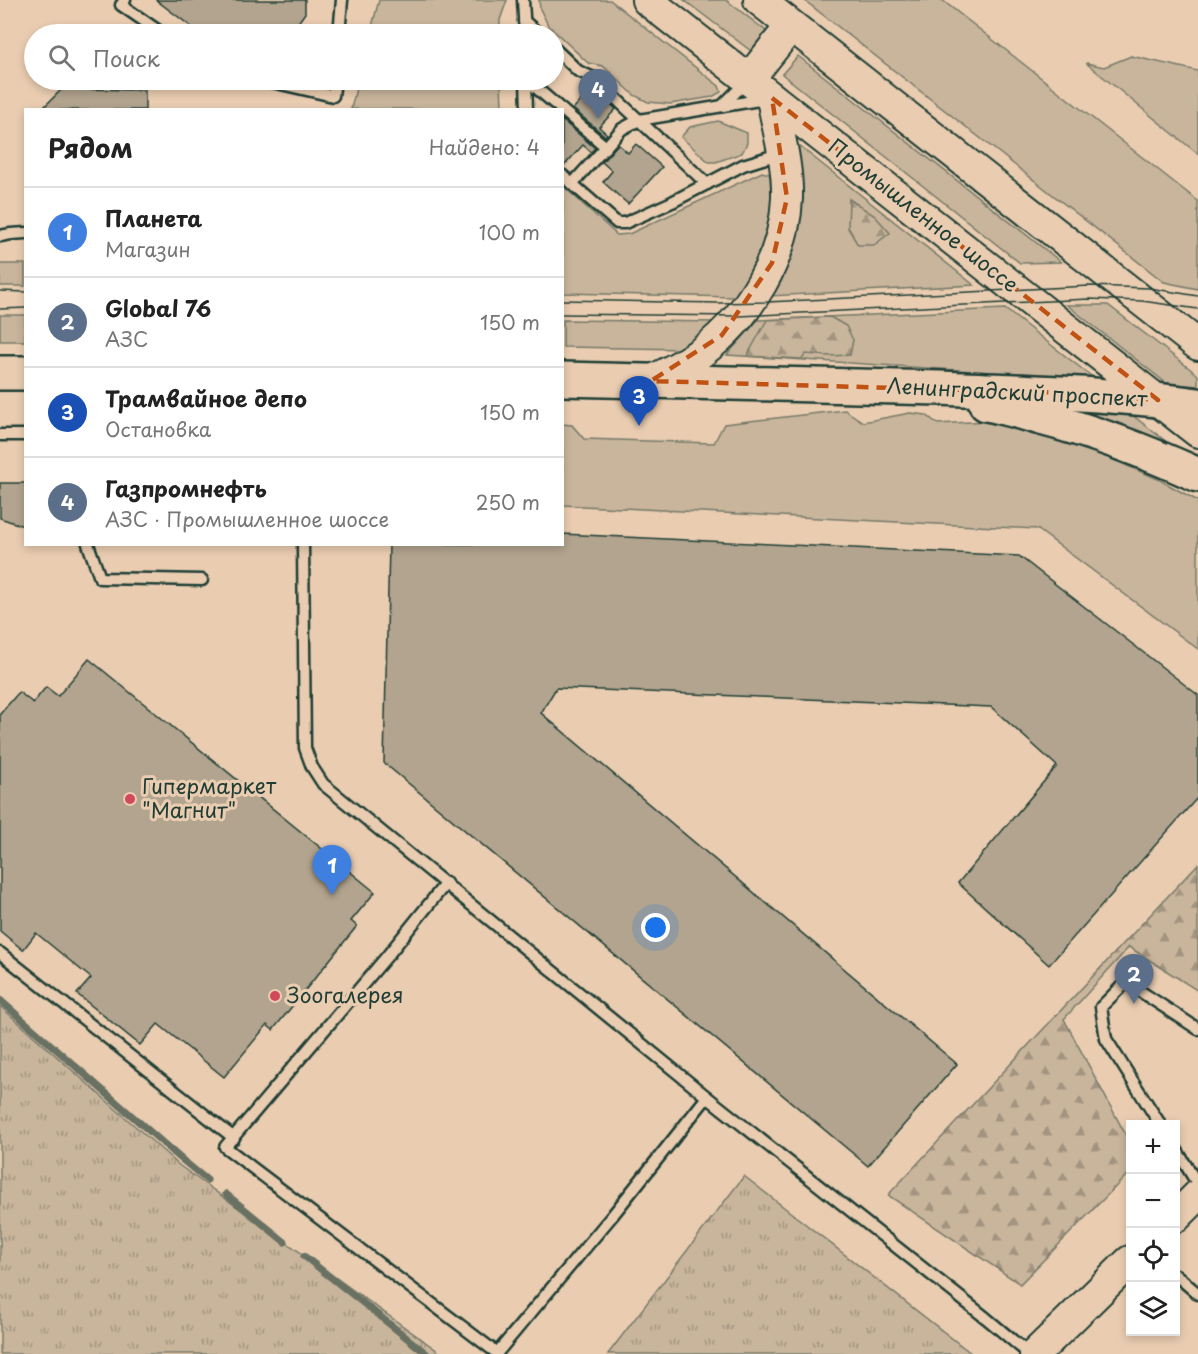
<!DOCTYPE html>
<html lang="ru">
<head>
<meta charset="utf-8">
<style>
	:root { --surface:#fff; --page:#f6f6f6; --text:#222; --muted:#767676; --line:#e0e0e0; --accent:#111827 }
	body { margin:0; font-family:"Playpen Sans",sans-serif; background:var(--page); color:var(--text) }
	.controls { position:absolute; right:18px; bottom:18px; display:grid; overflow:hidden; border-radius:0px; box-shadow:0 3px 9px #0003 }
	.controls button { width:54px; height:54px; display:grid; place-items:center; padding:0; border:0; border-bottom:2px solid var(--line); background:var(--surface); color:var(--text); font:30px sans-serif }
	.you { position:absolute; left:656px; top:928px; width:21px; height:21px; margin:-15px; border:4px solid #fff; border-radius:50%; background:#1a73e8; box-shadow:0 0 0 9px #1a73e833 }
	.badge { display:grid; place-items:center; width:39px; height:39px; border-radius:50%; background:var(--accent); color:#fff; font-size:20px; font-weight:700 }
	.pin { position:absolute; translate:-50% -50px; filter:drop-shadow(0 2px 3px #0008) }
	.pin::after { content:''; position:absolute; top:32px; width:21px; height:18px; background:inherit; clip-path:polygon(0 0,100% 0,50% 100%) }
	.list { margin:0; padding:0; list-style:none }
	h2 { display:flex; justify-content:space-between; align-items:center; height:78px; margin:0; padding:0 24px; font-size:26px }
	h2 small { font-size:20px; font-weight:400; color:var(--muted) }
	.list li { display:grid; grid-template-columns:39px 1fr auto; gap:18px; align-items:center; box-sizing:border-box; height:90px; padding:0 24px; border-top:2px solid var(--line) }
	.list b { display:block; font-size:22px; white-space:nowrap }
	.list p { margin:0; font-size:20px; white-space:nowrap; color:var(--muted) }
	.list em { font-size:20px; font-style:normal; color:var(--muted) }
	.icon { flex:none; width:33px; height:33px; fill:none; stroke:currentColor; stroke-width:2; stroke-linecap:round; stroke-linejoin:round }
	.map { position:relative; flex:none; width:1198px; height:1354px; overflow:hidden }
	.search { position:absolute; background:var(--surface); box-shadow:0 3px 9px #0003; left:24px; top:24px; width:540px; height:66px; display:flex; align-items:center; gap:15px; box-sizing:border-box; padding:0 21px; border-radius:33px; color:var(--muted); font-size:22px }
	.panel { position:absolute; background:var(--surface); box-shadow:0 3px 9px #0003; left:24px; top:108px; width:540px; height:438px; border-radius:0px }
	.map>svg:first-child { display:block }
</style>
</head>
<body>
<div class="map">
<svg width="1198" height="1354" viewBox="0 0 1198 1354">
	<defs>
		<pattern id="forest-firs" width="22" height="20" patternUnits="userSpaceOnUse" patternTransform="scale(1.5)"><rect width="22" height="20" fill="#c9b59c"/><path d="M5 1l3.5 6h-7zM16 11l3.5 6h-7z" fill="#a39480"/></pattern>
		<pattern id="park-tufts" width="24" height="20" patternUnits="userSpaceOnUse" patternTransform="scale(1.5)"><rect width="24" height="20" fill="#c9b59c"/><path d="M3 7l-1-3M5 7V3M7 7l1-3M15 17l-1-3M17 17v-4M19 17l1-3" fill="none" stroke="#a39480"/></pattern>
	</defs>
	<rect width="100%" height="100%" fill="#eacdb1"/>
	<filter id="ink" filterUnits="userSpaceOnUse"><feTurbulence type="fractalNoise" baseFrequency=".0167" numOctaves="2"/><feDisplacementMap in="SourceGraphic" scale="12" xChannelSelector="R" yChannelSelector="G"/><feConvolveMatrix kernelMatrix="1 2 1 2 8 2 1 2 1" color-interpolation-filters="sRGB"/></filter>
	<g filter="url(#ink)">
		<g fill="#c9b59c" stroke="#747968" stroke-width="1.5">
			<path d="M 379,0 L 507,0 L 500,20 L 500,34 L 370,34 Z"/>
			<path d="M 539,0 L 610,0 L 719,86 L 721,92 L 712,97 L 670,104 L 648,102 L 634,95 L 603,66 L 588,63 L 548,25 L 540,9 Z"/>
			<path d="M 684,0 L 726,0 L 766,31 L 751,51 Z"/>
			<path d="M 804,0 L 942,0 L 1198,201 L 1198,289 L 1164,282 Z"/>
			<path d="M 798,56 L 1061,262 L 1020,263 L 782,74 Z"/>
			<path d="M 1131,56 L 1198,71 L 1198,154 L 1086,63 L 1104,67 Z"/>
			<path d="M 358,80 L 501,80 L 502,109 L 351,109 Z"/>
			<path d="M 718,121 L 747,133 L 747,143 L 742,153 L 716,162 L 709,162 L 681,137 L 690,127 Z"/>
			<path d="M 798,145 L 974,285 L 770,296 L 778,286 L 790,256 L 795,241 L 801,176 Z"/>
			<path d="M 762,172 L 773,175 L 773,214 L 766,245 L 752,274 L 735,297 L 563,293 L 563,186 L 617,235 L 629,234 Z"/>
			<rect x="0" y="264" width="25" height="22"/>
			<path d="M 1067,305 L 1108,305 L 1198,375 L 1198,386 L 1166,383 Z"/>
			<path d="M 1005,309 L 1095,379 L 727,355 L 758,320 Z"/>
			<rect x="0" y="315" width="25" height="26"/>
			<path d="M 563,320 L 717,322 L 688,349 L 563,347 Z"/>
			<path d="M 1055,405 L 1132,415 L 1181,453 Z"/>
			<path d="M 845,410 L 863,422 L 910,413 L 926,415 L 938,424 L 987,421 L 1057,439 L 1109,458 L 1158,479 L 1198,501 L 1198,649 L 1037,529 L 563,505 L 562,424 L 572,425 L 584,439 L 714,443 L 724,424 Z"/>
		</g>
		<g fill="url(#forest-firs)" stroke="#747968" stroke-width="1.5">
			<path d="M 849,199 L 875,216 L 890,233 L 874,245 L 858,245 L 848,228 Z"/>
			<path d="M 830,317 L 846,326 L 853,340 L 850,355 L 829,356 L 806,354 L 802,359 L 747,356 L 767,320 Z"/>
			<path d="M 1198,864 L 1198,991 L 1129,947 L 1064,1019 L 1130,1143 L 1130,1172 L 1020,1284 L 888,1195 Z"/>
		</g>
		<g fill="url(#park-tufts)" stroke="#747968" stroke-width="1.5">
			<path d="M 0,1006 L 180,1166 L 442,1354 L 0,1354 Z"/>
			<path d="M 744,1176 L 972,1354 L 608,1354 Z"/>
		</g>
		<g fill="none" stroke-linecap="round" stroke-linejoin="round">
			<g stroke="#687162" stroke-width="7">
				<path d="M 0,1000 L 180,1158 L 207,1180"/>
				<path d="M 226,1194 L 285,1242"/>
				<path d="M 304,1256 L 427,1354"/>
			</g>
		</g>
		<g fill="#b2a48e" stroke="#1f3d34" stroke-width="1.5">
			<path d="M 156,0 L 305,0 L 305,13 L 290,34 L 201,34 Z"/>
			<path d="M 593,87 L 616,109 L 599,127 L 607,134 L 605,136 L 573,109 Z"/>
			<path d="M 62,89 L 145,90 L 145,110 L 41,110 Z"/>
			<path d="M 562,120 L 595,148 L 591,152 L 583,145 L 562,168 Z"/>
			<path d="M 618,144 L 628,153 L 636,144 L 662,167 L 628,204 L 603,182 L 612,171 L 602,162 Z"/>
			<path d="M 0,483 L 26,483 L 26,527 L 0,518 Z"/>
			<path d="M 562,534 L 1019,556 L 1198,695 L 1198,797 L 1049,965 L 958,883 L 1057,766 L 991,707 L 556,688 L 541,713 L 957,1064 L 868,1166 L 384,763 L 389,544 L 562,544 Z"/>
			<path d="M 89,659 L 375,892 L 351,921 L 357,926 L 273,1030 L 267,1025 L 224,1077 L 158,1024 L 140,1045 L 77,994 L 91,978 L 36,933 L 23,950 L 0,931 L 0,714 L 19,692 L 33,703 L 46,687 L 58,696 Z"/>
		</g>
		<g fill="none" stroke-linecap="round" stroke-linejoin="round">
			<defs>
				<g id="lane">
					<path d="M 125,0 L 121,5 L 163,34"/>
					<path d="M 523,0 L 525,34"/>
					<path d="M 524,21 L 539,34"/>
					<path d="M 339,34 L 342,0"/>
					<path d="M 554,48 L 578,71 L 594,78 L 707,184"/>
					<path d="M 263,80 L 333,96 L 335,80"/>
					<path d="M 526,80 L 527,110"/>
					<path d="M 527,80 L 562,110"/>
					<path d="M 722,106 L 747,81"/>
					<path d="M 562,110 L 606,147"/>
					<path d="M 562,175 L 617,223 L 625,223 L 672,202 L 743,165 L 782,153"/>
					<path d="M 573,183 L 622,129 L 639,120 L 765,99"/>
					<path d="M 0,236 L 11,234 L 26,233"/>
					<path d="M 0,435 L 26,435"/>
					<path d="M 88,544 L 100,578 L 202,580"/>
					<path d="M 303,544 L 305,748 L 312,767 L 323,784 L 707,1097 L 986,1318 L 1029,1354"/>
					<path d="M 446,883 L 388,955 L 225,1147 L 497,1353 L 612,1216 L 707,1097"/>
					<path d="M 0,953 L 234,1138"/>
					<path d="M 1160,1124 L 1106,1039 L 1101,1007 L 1126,982 L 1198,1029"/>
					<path d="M 1176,1149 L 1198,1185"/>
					<path d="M 1176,1275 L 1198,1294"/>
				</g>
				<g id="secondary">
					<path d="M 647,0 L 1198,432"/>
					<path d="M 759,0 L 1198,345"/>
					<path d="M 749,79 L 791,26"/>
					<path d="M 651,381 C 669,372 687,363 703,351 C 749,316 785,257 787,198 C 788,164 778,131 772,98"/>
					<path d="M 1176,1217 L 1198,1195"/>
					<path d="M 1035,1354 L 1130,1261"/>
				</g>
				<g id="primary">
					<path d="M 0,373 L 26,373"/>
					<path d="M 562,379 C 688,381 814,384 940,388 C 1026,392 1112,393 1198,405"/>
					<path d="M 986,404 C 1005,407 1022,413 1041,418 C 1095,432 1147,452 1198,475"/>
				</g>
			</defs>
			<use href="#lane" stroke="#1f3d34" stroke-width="15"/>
			<use href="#secondary" stroke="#1f3d34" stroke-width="34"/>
			<use href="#primary" stroke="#1f3d34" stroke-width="38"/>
			<use href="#lane" stroke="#eacdb1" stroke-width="10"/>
			<use href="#secondary" stroke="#eacdb1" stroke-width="30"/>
			<use href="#primary" stroke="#eacdb1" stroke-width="33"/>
			<g stroke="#1f3d34" stroke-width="1.5">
				<path d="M 0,291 L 26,292"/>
				<path d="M 562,300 L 718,303 L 767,302 L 1089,286 L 1149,288 L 1198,296"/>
				<path d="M 0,309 L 26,308"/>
				<path d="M 562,314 L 739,316 L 1089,299 L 1142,301 L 1198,309"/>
			</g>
		</g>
	</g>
	<path fill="none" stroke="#c05314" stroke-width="4.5" stroke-dasharray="12 8" stroke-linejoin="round" d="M 772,98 L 1158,400 L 1072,393 L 651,381 L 722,335 L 772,263 L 787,198 Z"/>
	<g fill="#d1495b" stroke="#eacdb1" stroke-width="2">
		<circle cx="130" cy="799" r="6"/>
		<circle cx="275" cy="996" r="6"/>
	</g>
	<g text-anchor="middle" stroke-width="6" stroke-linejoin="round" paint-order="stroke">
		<g font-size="21" fill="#1f3d34" stroke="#eacdb1">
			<text transform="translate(923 216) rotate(38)" y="7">Промышленное шоссе</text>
			<text transform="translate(1017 393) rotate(3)" y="7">Ленинградский проспект</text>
		</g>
		<g font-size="21" fill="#1f3d34" stroke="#eacdb1" text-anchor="start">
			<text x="142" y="794">Гипермаркет<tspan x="142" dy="24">"Магнит"</tspan></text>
			<text x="287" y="1003">Зоогалерея</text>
		</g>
	</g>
</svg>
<div class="controls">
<button>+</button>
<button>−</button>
<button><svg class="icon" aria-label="locate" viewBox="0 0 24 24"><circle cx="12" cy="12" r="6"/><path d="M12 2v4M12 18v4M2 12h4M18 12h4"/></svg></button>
<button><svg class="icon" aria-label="layers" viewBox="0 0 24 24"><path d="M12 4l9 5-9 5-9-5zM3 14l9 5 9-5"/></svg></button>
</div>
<div class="you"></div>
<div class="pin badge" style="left:332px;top:895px;background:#3f7fe0">1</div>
<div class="pin badge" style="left:1134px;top:1004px;background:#5c6f8a">2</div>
<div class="pin badge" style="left:639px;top:426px;background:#1a4fb4">3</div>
<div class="pin badge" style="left:598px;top:119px;background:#5c6f8a">4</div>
<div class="search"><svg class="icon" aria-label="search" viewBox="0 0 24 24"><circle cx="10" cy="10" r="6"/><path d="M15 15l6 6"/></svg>Поиск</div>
<section class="panel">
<h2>Рядом<small>Найдено: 4</small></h2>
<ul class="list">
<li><span class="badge" style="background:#3f7fe0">1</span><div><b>Планета</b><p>Магазин</p></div><em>100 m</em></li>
<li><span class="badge" style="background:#5c6f8a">2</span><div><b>Global 76</b><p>АЗС</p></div><em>150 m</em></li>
<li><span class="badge" style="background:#1a4fb4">3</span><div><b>Трамвайное депо</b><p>Остановка</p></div><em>150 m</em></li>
<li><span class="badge" style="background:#5c6f8a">4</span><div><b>Газпромнефть</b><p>АЗС · Промышленное шоссе</p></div><em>250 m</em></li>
</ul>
</section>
</div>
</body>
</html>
